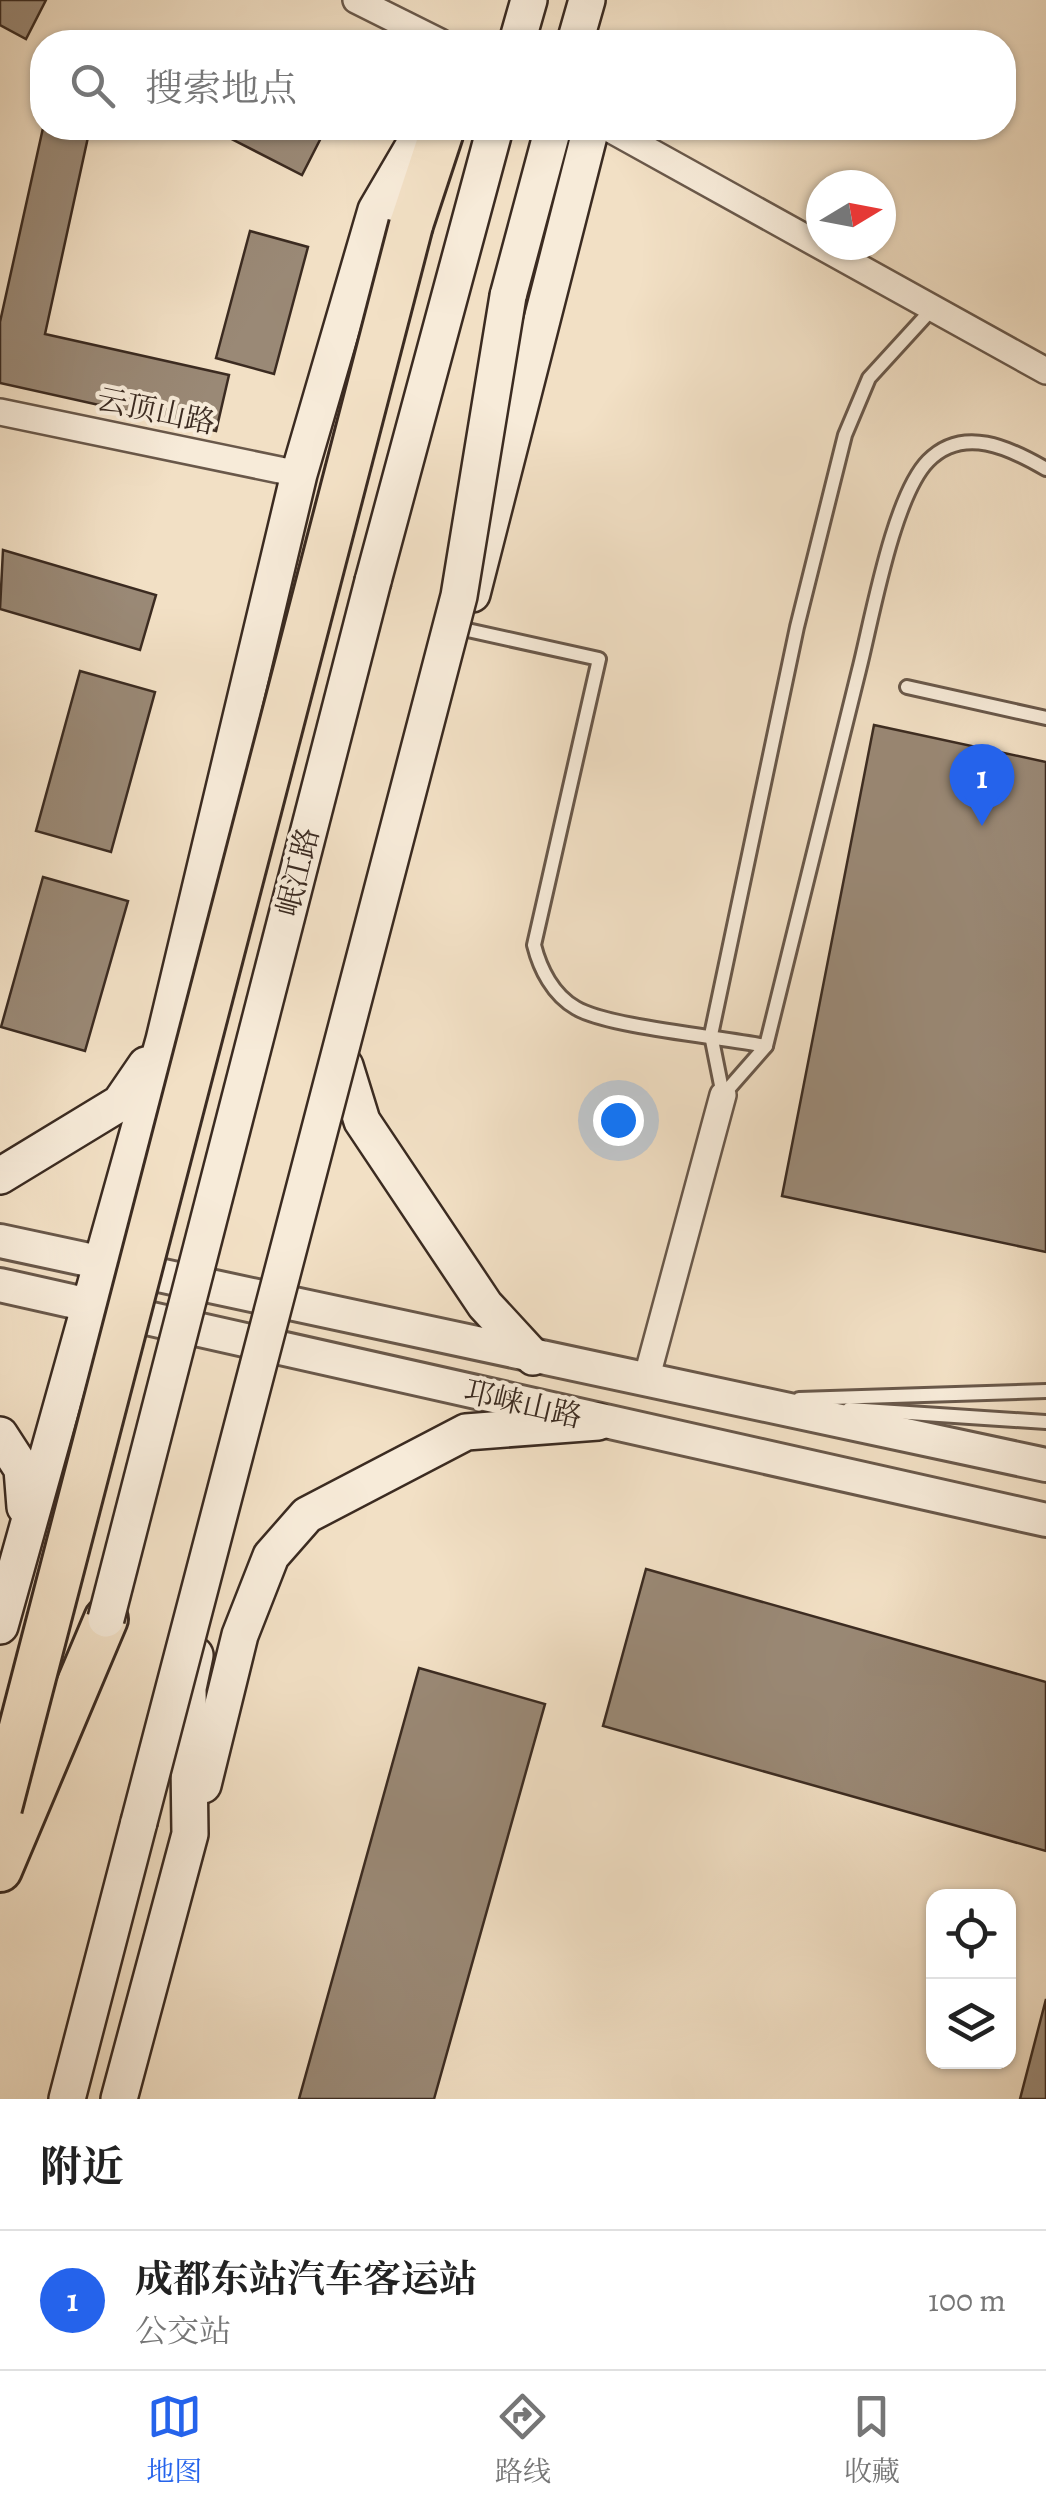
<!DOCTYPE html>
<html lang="zh">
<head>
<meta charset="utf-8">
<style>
	:root { --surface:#fff; --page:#f6f6f6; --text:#222; --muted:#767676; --line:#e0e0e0; --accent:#2563eb }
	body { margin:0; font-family:Alegreya,"Noto Serif SC",serif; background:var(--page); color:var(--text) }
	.controls { position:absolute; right:30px; bottom:30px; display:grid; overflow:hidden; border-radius:20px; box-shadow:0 2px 8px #0004 }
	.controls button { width:90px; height:90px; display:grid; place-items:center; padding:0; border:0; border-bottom:2px solid var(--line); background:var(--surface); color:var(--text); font:50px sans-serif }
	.compass { position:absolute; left:806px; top:170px; width:90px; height:90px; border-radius:50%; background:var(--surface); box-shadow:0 2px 8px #0004; rotate:80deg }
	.you { position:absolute; left:618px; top:1120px; width:35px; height:35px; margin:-25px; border:8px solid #fff; border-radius:50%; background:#1a73e8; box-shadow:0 0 0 15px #1a73e833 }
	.badge { display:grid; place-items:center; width:65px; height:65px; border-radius:50%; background:var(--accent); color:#fff; font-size:32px; font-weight:700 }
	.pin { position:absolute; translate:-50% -82px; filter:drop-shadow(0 2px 5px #0008) }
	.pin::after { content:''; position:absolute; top:52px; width:35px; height:30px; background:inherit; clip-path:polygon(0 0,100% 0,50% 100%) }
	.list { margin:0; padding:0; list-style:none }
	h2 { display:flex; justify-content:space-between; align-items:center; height:130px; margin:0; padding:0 40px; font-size:42px }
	h2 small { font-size:32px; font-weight:400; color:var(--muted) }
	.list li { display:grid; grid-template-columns:65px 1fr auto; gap:30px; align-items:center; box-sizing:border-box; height:140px; padding:0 40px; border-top:2px solid var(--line) }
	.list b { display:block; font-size:38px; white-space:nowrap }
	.list p { margin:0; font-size:32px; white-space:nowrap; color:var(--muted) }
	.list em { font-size:32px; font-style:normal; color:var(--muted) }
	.icon { flex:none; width:55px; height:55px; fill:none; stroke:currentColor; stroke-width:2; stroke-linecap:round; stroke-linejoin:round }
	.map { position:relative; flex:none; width:1046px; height:2099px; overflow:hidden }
	.search { position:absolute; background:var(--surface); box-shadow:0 2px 8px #0004; left:30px; right:30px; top:30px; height:110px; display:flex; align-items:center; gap:25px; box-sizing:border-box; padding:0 35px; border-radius:40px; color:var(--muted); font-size:38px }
	.sheet { height:270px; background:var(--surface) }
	nav { display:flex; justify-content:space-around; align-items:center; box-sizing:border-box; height:140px; border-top:2px solid var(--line); background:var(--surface); font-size:28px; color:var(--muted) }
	nav a { display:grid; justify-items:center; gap:5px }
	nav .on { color:var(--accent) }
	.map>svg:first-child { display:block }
</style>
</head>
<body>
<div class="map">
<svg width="1046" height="2099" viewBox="0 0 1046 2099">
	<rect width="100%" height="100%" fill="#f2e0c5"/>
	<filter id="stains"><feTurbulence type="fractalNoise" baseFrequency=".002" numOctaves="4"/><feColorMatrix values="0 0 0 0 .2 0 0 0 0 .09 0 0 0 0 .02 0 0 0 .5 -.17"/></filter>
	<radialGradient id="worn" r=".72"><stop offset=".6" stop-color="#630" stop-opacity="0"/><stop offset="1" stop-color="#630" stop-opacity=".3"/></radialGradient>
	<g fill="#9a8976" stroke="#3b2b21" stroke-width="2.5">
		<path d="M 0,0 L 46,0 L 26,39 L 0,25 Z"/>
		<path d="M 43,128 L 90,128 L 45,334 L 229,375 L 216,431 L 0,383 L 0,322 Z"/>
		<path d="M 210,128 L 326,128 L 302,175 Z"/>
		<path d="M 250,231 L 308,247 L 274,374 L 216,358 Z"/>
		<path d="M 3,550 L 156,595 L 140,650 L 0,609 Z"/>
		<path d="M 80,671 L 155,692 L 111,852 L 36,831 Z"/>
		<path d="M 874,725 L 1046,762 L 1046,1252 L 782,1196 Z"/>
		<path d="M 43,877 L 128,901 L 85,1051 L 1,1027 Z"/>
		<path d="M 646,1569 L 1046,1682 L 1046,1851 L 603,1726 Z"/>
		<path d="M 419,1668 L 545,1704 L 434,2099 L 299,2099 Z"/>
		<path d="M 1046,1999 L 1046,2099 L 1020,2099 Z"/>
	</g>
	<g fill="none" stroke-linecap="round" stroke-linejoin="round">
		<defs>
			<g id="service">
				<path d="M 463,629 L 599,659 L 534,945 C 540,969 553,995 576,1008 C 608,1027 722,1037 766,1046"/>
				<path d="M 907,687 L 1046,718"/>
				<path d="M 723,1095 L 711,1035 L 797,627 L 845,435 L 869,378 L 933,308"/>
				<path d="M 723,1095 L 766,1046 C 797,921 828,795 859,670 C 872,619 893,497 928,461 C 963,425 1010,448 1046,469"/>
				<path d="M 799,1399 L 1046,1391"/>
				<path d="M 849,1409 L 1046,1422"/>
			</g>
			<g id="minor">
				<path d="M 356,0 L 440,42"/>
				<path d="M 608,128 L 1046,371"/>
				<path d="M 0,412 L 299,474"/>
				<path d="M 646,1380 L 723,1095"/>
			</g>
			<g id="tertiary">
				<path d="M 0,1241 L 1046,1465"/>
				<path d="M 0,1285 L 1046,1520"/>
			</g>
			<g id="secondary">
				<path d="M 517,42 L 529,0"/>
				<path d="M 575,42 L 587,0"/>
				<path d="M 508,296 L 553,128"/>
				<path d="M 373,581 L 495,128"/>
				<path d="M 472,594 L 591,128"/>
				<path d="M 345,1066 L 362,1121 L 485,1305 L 533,1357"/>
				<path d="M 0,1176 L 120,1103 L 146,1065"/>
				<path d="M 0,1435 L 22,1469 L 25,1507"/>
				<path d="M 0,1626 L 164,1040 L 299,474 L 376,210 L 424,128"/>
				<path d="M 203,1785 L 240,1635 L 271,1556 L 307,1515 L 466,1432 L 598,1422"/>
				<path d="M 67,2099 L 139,1822"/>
				<path d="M 119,2099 L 190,1834 L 188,1688 L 195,1655"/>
			</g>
			<g id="trunk">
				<path d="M 411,225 L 443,128"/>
				<path d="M 0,1870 L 106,1619"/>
			</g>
		</defs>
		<use href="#service" stroke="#69584a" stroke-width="18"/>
		<use href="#minor" stroke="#69584a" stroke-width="30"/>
		<use href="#tertiary" stroke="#69584a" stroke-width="38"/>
		<use href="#secondary" stroke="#3b2b21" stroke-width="40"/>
		<use href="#trunk" stroke="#3b2b21" stroke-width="48"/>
		<use href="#service" stroke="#f7ebd9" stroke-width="12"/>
		<use href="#minor" stroke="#f7ebd9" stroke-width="25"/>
		<use href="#tertiary" stroke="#f7ebd9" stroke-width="32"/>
		<use href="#secondary" stroke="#f7ebd9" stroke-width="35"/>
		<use href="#trunk" stroke="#f2e0c5" stroke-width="42"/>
		<defs>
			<g id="secondary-bridge">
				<path d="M 106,1619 L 373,581"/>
				<path d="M 139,1822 L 459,596 L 508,296"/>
			</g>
			<path id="trunk-bridge" d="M 0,1808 L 411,225"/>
		</defs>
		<use href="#secondary-bridge" stroke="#3b2b21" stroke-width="40" stroke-linecap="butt"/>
		<use href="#trunk-bridge" stroke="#3b2b21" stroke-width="48" stroke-linecap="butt"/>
		<use href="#secondary-bridge" stroke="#f7ebd9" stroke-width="35"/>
		<use href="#trunk-bridge" stroke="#f2e0c5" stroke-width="42"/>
	</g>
	<g text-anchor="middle" stroke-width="8" stroke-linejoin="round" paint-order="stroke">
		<g font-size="30" fill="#3b2b21" stroke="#f7ebd9">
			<text transform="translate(156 411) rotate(12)" y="10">云顶山路</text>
			<text transform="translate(298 872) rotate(-76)" y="10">岷江路</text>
			<text transform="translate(523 1404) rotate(13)" y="10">邛崃山路</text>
		</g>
	</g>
	<rect width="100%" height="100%" filter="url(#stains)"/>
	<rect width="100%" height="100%" fill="url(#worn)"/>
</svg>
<div class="controls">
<button><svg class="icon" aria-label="locate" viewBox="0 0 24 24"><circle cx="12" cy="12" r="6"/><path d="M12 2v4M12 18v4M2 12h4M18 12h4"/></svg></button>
<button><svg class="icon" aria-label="layers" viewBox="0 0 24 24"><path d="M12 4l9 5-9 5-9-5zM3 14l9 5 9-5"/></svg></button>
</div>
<svg class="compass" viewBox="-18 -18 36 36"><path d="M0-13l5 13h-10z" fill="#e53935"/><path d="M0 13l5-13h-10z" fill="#767676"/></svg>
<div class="you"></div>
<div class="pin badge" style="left:982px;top:826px">1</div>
<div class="search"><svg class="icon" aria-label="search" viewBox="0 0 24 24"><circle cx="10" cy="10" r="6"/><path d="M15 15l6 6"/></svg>搜索地点</div>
</div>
<section class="sheet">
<h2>附近<small></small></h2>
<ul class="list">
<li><span class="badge">1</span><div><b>成都东站汽车客运站</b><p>公交站</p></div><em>100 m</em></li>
</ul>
</section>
<nav>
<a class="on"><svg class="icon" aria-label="map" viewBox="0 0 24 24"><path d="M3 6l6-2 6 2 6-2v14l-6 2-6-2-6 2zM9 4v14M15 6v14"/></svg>地图</a>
<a><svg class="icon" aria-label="directions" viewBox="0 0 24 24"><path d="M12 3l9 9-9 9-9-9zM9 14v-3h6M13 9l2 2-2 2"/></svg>路线</a>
<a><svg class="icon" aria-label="saved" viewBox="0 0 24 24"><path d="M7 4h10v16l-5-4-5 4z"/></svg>收藏</a>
</nav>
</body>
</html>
